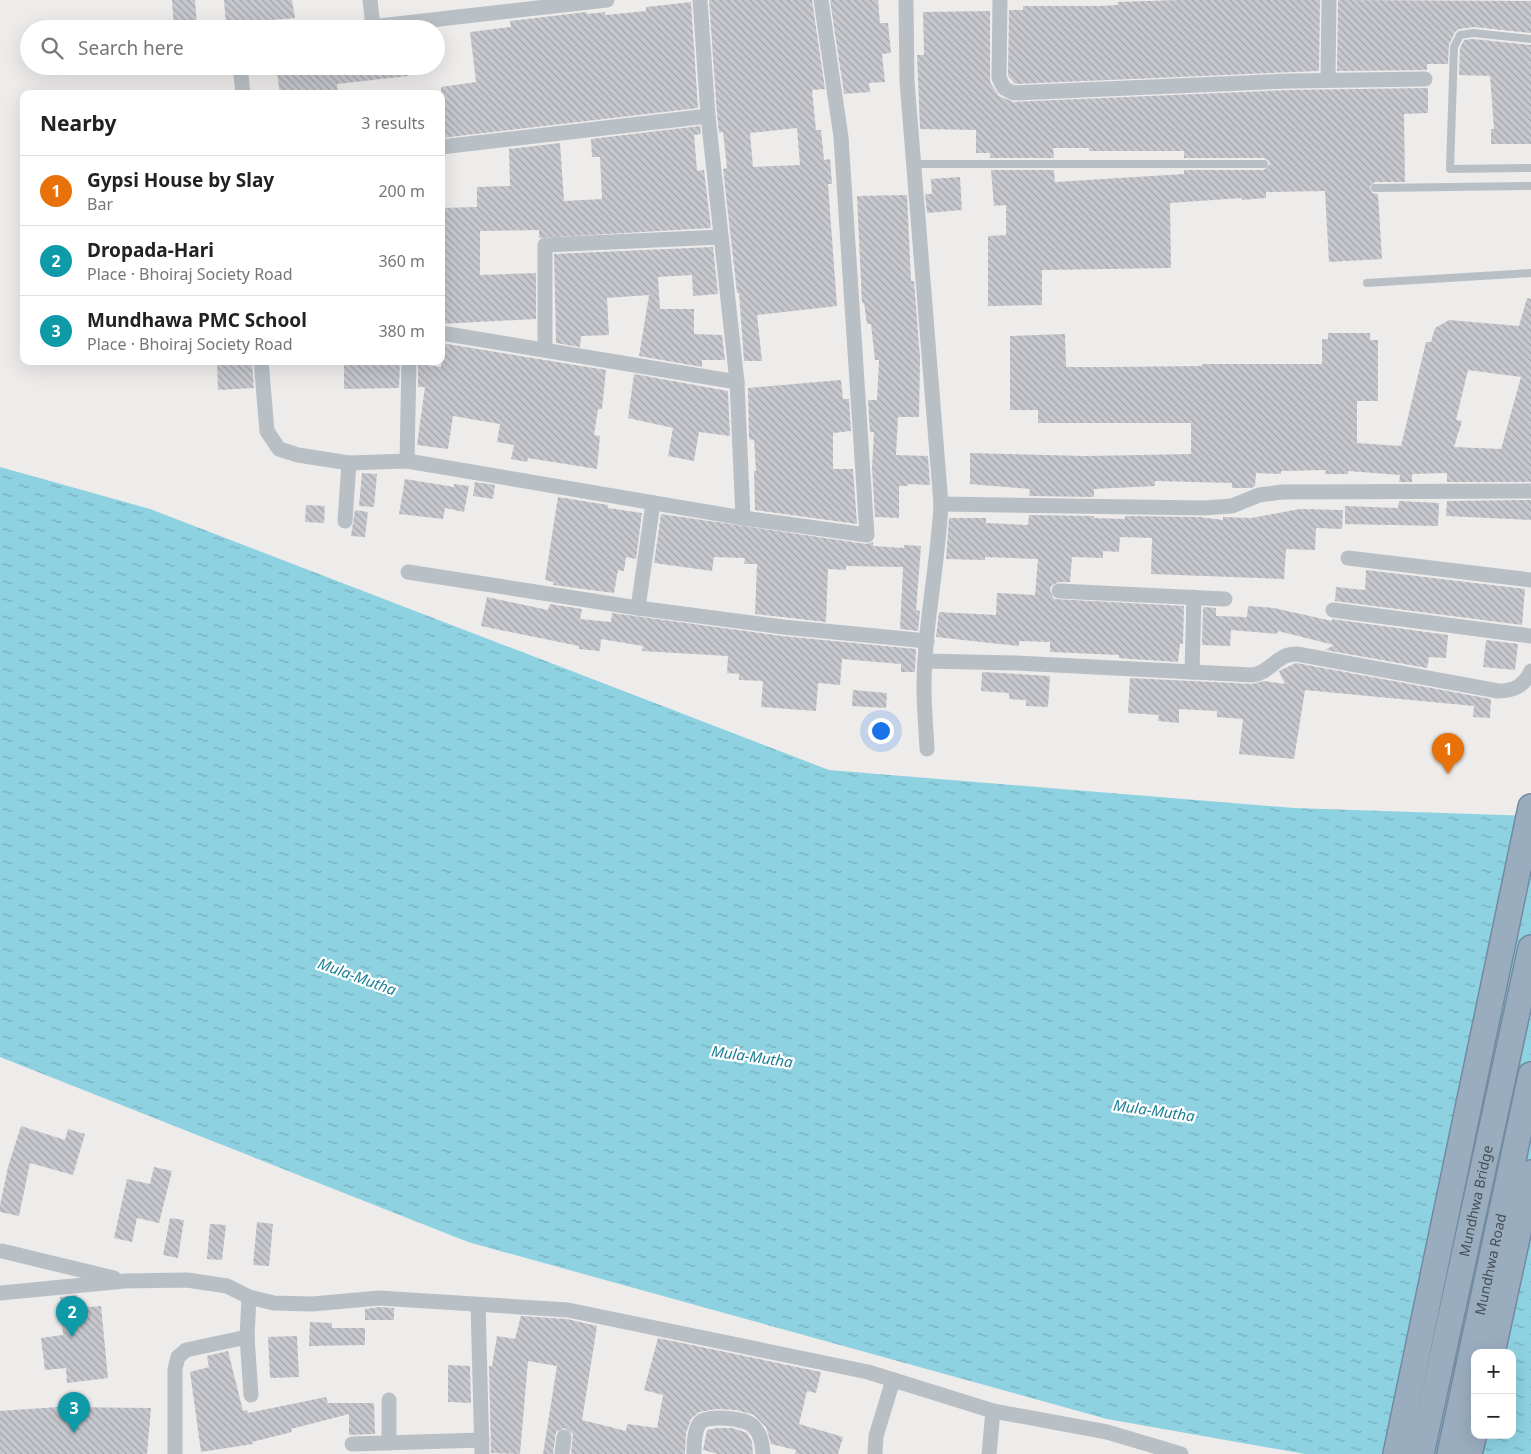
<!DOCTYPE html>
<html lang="en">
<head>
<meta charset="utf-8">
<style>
	:root { --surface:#fff; --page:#f2f2f2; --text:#222; --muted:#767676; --line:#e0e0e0; --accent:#111827 }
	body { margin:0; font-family:"Noto Sans",sans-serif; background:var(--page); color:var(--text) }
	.controls { position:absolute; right:15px; bottom:15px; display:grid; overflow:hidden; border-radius:10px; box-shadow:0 5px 20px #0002 }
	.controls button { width:45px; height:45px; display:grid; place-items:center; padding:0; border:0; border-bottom:1px solid var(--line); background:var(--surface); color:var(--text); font:25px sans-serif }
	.you { position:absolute; left:880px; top:730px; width:18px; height:18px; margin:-12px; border:4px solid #fff; border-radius:50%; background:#1a73e8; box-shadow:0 0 0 8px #1a73e833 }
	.badge { display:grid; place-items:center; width:32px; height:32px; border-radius:50%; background:var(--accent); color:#fff; font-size:16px; font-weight:700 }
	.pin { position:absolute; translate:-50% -41px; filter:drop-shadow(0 1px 2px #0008) }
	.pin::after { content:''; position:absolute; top:26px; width:18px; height:15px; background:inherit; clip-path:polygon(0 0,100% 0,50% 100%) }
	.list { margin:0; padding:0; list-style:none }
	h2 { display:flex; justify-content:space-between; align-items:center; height:65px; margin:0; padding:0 20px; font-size:21px }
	h2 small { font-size:16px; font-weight:400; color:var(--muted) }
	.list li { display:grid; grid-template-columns:32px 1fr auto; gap:15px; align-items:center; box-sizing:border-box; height:70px; padding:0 20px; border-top:1px solid var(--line) }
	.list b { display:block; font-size:19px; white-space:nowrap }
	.list p { margin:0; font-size:16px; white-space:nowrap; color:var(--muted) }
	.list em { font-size:16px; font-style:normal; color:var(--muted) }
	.icon { flex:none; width:28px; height:28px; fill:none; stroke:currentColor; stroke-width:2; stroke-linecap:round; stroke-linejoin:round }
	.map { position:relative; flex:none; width:1531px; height:1454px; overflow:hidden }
	.search { position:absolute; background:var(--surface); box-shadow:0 5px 20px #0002; left:20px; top:20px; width:425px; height:55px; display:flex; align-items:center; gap:12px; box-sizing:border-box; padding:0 18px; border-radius:28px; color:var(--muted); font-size:19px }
	.panel { position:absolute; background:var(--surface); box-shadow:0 5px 20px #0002; left:20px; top:90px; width:425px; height:275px; border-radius:10px }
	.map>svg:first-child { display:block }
</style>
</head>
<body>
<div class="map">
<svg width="1531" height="1454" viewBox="0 0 1531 1454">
	<defs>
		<pattern id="water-ripples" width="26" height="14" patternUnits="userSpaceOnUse" patternTransform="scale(1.25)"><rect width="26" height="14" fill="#8ed2e1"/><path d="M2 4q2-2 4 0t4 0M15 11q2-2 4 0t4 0" fill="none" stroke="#76adb9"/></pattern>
		<pattern id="building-back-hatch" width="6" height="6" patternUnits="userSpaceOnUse" patternTransform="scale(1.25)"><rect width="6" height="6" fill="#c6c8ce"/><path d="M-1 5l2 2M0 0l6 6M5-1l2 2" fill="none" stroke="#a3a5aa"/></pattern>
	</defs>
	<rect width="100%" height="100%" fill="#eeebeb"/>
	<path fill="url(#water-ripples)" fill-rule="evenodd" d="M 0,467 L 150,509 L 829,770 L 1294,808 L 1531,816 L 1531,1454 L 1305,1454 L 1107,1419 L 468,1242 L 0,1057 ZM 1475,1353 L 1512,1353 L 1512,1435 L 1475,1435 Z"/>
	<g fill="url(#building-back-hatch)" fill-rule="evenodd">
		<path d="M 172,0 L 195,0 L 197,28 L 174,29 Z"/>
		<path d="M 224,0 L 292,0 L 295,18 L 226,24 Z"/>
		<path d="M 709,0 L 812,0 L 825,89 L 812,90 L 816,130 L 821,130 L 824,160 L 830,159 L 832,184 L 828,184 L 837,306 L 757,315 L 762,361 L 744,361 L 739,293 L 737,293 L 723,169 L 727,168 L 723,132 L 719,133 L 717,115 ZM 797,128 L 800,165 L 753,167 L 750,133 Z"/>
		<path d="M 830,0 L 878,0 L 880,23 L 888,23 L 891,53 L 882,54 L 885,82 L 869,83 L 870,92 L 844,94 Z"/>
		<path d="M 1178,0 L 1320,0 L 1319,71 L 1015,84 L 1008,76 L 1009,10 L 1023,10 L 1023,6 L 1098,6 L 1118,5 L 1118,2 Z"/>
		<path d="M 1338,0 L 1531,1 L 1531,33 L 1474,27 L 1459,29 L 1455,32 L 1449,45 L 1448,64 L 1427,64 L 1427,70 L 1337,71 Z"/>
		<path d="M 691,2 L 698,108 L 441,138 L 441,87 L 476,82 L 470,32 L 511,27 L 510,21 L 586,12 L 587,14 L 605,12 L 605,15 L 646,11 L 646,7 Z"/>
		<path d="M 990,11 L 990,82 L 999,96 L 1013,102 L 1290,90 L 1428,88 L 1428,113 L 1404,114 L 1405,182 L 1375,182 L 1370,186 L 1372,193 L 1378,194 L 1382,259 L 1329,262 L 1325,191 L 1266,192 L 1266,198 L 1242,200 L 1242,198 L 1170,203 L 1171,268 L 1042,270 L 1042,305 L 988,306 L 988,236 L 1006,235 L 1006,205 L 994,206 L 991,170 L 1054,170 L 1055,182 L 1184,174 L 1184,170 L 1264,170 L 1270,164 L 1269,161 L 1264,158 L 1184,158 L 1184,151 L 1089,151 L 1089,148 L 1053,148 L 1054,158 L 990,158 L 990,153 L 976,153 L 976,130 L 920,129 L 917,55 L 924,55 L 923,12 Z"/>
		<path d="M 1473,39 L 1531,45 L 1531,144 L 1491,144 L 1491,129 L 1494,129 L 1490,76 L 1459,75 L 1460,48 L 1464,40 Z"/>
		<path d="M 276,66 L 407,66 L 408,76 L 337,84 L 338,94 L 280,94 Z"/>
		<path d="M 700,126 L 701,134 L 694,135 L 697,171 L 704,170 L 711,228 L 539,238 L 539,230 L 480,231 L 480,275 L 536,273 L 536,319 L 441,324 L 441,290 L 444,290 L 441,208 L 477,207 L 477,187 L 510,186 L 509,149 L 560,143 L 564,201 L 602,199 L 600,157 L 592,157 L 591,139 Z"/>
		<path d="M 960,177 L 962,210 L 927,213 L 925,194 L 932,194 L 931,179 Z"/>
		<path d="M 907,195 L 911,281 L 914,281 L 920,358 L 919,417 L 898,417 L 896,455 L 928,456 L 930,485 L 908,484 L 908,486 L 899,486 L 899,518 L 875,517 L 872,468 L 874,432 L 870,432 L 868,400 L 877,400 L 879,360 L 875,360 L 871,324 L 867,324 L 864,303 L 862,303 L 857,196 Z"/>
		<path d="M 713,247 L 718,294 L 693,296 L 692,275 L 658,277 L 660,309 L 694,309 L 694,334 L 722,335 L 725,360 L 702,360 L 702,367 L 639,356 L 649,295 L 607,298 L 609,335 L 581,336 L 580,347 L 556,343 L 554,254 Z"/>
		<path d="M 1527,298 L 1531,299 L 1531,482 L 1447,482 L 1447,473 L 1412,474 L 1412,482 L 1399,482 L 1400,475 L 1348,471 L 1348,474 L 1325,474 L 1326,470 L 1281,471 L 1281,474 L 1256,473 L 1255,486 L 1251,488 L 1232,488 L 1232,483 L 1155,481 L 1155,486 L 1094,489 L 1094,497 L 1029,496 L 1030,489 L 970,484 L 970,453 L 1086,456 L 1191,454 L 1191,423 L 1038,423 L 1038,410 L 1010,410 L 1010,336 L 1065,334 L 1066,367 L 1110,367 L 1202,366 L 1202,364 L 1322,364 L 1322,339 L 1328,339 L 1328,333 L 1370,333 L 1370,340 L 1378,340 L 1378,401 L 1357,401 L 1357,443 L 1401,446 L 1426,342 L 1431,342 L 1435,328 L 1449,320 L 1519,326 ZM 1468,370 L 1521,377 L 1501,449 L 1454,447 L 1462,421 L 1456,420 Z"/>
		<path d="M 441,343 L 606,370 L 602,409 L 598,409 L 594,435 L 600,436 L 597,469 L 528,458 L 527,462 L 511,459 L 514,445 L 497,442 L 500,424 L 453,416 L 448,449 L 417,445 L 425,387 L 418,387 L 418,364 L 441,367 Z"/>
		<path d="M 217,361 L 252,361 L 254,388 L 218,390 Z"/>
		<path d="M 344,361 L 400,362 L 399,388 L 344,389 Z"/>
		<path d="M 634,374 L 728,391 L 730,436 L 699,432 L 694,461 L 668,456 L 673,428 L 628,418 Z"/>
		<path d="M 841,380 L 843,399 L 849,399 L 851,431 L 833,433 L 833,469 L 853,469 L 857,524 L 755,510 L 754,471 L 756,471 L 754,440 L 749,439 L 748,388 Z"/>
		<path d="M 362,473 L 377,474 L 374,507 L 359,506 Z"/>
		<path d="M 405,479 L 454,487 L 454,484 L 469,486 L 464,512 L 445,508 L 443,519 L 399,514 Z"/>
		<path d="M 475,482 L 495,485 L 493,499 L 473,496 Z"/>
		<path d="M 558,497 L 608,505 L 608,508 L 642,513 L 636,559 L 626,557 L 624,571 L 618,570 L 614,593 L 553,585 L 554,582 L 545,580 Z"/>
		<path d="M 1531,500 L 1531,520 L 1446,516 L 1447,501 Z"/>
		<path d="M 1399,501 L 1439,503 L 1438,526 L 1345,524 L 1345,506 L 1398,508 Z"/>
		<path d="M 306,505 L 325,506 L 324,523 L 305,522 Z"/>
		<path d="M 1300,509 L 1343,510 L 1342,529 L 1316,528 L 1315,550 L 1286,549 L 1284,579 L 1151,574 L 1152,538 L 1120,537 L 1119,552 L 1103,551 L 1103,558 L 1072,557 L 1070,582 L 1059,582 L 1051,586 L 1050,591 L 1054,599 L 1184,606 L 1183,644 L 1180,644 L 1178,662 L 1131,659 L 1119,658 L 1119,655 L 1050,652 L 1050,642 L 1019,641 L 1019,646 L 936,637 L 939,612 L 996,615 L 997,593 L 1035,595 L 1038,559 L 985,557 L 985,560 L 946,559 L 949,518 L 986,518 L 986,523 L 1028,525 L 1029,515 L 1094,516 L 1094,518 L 1125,519 L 1125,516 L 1200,517 L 1223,520 L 1223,517 L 1251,518 Z"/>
		<path d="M 355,510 L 368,512 L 365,537 L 351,536 Z"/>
		<path d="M 661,514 L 866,544 L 873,542 L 873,546 L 904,548 L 904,545 L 921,546 L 916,610 L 920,611 L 918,631 L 900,629 L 903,567 L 846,566 L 846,570 L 828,569 L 826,622 L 755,614 L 757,564 L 744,564 L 745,558 L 714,557 L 712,571 L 654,563 Z"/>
		<path d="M 1366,570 L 1525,589 L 1522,625 L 1335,601 L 1336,587 L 1365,590 Z"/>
		<path d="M 487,597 L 548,610 L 550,604 L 582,609 L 580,619 L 611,622 L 612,613 L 782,636 L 916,649 L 915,672 L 901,672 L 901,664 L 842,659 L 840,685 L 818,683 L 816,711 L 761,707 L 763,681 L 739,680 L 739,674 L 727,673 L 728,656 L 642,651 L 643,646 L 601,639 L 600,651 L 579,649 L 579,646 L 481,626 Z"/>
		<path d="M 1248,606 L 1274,608 L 1332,621 L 1332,619 L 1448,635 L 1446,658 L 1429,657 L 1427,668 L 1325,650 L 1334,645 L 1278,631 L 1277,634 L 1231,630 L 1230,646 L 1202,645 L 1203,607 L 1216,608 L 1216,616 L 1247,617 Z"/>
		<path d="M 1486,640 L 1518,644 L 1515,670 L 1483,667 Z"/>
		<path d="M 1296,663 L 1491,699 L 1490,718 L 1473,717 L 1474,706 L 1305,690 L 1294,759 L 1239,754 L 1243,719 L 1217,717 L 1217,711 L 1179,709 L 1179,723 L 1158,721 L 1159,715 L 1128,713 L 1130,678 L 1252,684 L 1264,681 L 1285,684 L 1279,671 Z"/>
		<path d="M 982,672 L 1050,676 L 1048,707 L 1026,706 L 1026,700 L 1009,699 L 1009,693 L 981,691 Z"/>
		<path d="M 853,690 L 887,693 L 886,708 L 852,706 Z"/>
		<path d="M 21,1126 L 65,1140 L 68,1129 L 85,1134 L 73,1175 L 30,1163 L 19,1216 L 0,1212 L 0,1205 L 8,1167 Z"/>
		<path d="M 154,1167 L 172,1171 L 159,1223 L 137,1218 L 132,1242 L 114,1238 L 127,1179 L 150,1184 Z"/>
		<path d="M 170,1218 L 184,1220 L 178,1258 L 163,1255 Z"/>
		<path d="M 257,1222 L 273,1224 L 269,1266 L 253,1265 Z"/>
		<path d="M 210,1224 L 226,1225 L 222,1260 L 207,1259 Z"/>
		<path d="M 77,1295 L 78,1308 L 101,1306 L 108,1378 L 67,1383 L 66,1368 L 45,1370 L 41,1338 L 63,1335 L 60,1297 Z"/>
		<path d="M 379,1307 L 394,1308 L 394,1320 L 365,1320 L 365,1309 Z"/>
		<path d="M 521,1316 L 567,1319 L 597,1326 L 582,1420 L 626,1431 L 627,1424 L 657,1428 L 663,1395 L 644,1390 L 658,1338 L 821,1372 L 816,1393 L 807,1391 L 799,1424 L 843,1437 L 838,1454 L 795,1454 L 796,1450 L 771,1444 L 766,1427 L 754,1415 L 736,1410 L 717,1409 L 699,1412 L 691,1419 L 686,1433 L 685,1454 L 571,1454 L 573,1434 L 565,1428 L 556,1432 L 553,1454 L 543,1454 L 557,1366 L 528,1361 L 520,1454 L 491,1453 L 489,1366 L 492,1366 L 497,1336 L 515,1339 Z"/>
		<path d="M 310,1322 L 332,1323 L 332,1328 L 365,1328 L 365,1345 L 309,1346 Z"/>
		<path d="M 297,1336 L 299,1377 L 270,1378 L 268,1337 Z"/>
		<path d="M 228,1351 L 243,1411 L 247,1410 L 248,1413 L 326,1397 L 328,1403 L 374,1403 L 375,1434 L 349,1435 L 349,1414 L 291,1429 L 292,1432 L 252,1442 L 253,1444 L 201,1452 L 190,1372 L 209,1367 L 207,1356 Z"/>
		<path d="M 448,1365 L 470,1366 L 471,1403 L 448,1402 Z"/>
		<path d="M 58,1407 L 151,1408 L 147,1454 L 0,1454 L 0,1411 Z"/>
		<path d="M 717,1428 L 733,1428 L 747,1433 L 752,1442 L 753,1454 L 718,1454 L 703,1450 L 707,1430 Z"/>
	</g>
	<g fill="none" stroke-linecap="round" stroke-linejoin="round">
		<defs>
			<g id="trunk">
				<path d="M 1492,1353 L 1531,1173"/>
				<path d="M 1396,1454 L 1531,807"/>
				<path id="s1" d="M 1421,1454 L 1531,948"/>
				<path id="s2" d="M 1450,1454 L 1531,1075"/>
				<path d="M 1469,1454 L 1475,1430"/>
			</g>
		</defs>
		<use href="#trunk" stroke="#738aa1" stroke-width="28"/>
		<g stroke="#b8c0c6" stroke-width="8">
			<path d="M 1531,39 L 1473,33 L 1460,35 L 1454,47 L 1450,169 L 1531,168"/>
			<path d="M 913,164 L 1264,164"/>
			<path d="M 1375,188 L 1531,186"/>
			<path d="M 1367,283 L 1531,273"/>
		</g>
		<g stroke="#b8c0c6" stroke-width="15">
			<path d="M 370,0 L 373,27"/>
			<path d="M 700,0 L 708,116 L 737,382 L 743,518"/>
			<path d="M 906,0 L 907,81 L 941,504 C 938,566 924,626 924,688 C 924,708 926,729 927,749"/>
			<path d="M 1000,0 L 999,78 L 1004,88 L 1013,93 L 1290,81 L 1425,79"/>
			<path d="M 353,29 L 607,0"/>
			<path d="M 240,66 L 243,94"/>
			<path d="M 1328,80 L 1329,0"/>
			<path d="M 441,147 L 708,116"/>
			<path d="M 441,333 L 737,382"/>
			<path d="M 545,349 L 545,245 L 721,237"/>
			<path d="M 261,361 L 267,431 L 279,449 L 298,455 L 349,463 L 407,461 L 743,518 L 867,535 L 841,137 L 821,0"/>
			<path d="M 407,461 L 409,361"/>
			<path d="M 941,504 L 1204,508 L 1232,506 L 1259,495 L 1282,492 L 1531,491"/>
			<path d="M 345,521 L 349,463"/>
			<path d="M 1348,558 L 1531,580"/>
			<path d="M 408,572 L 638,608 L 783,627 L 927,641"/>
			<path d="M 1059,591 L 1225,599"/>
			<path d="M 638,608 L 653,503"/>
			<path d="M 1333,610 L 1531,636"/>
			<path d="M 925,661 L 1016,663 L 1252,675 C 1271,673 1277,653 1297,654 L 1498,691 C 1514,691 1524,686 1531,671"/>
			<path d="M 1192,672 L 1194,597"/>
			<path d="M 2,1251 L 114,1278"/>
			<path d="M 0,1293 L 125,1281 L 187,1280 L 227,1286 L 249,1297 L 274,1303 L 312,1304 L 379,1298 L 568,1310 L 868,1372 L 993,1411 L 1107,1432 L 1181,1454"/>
			<path d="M 478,1305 L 482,1454"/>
			<path d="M 247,1337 L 249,1297"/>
			<path d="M 389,1443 L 389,1400"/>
			<path d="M 352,1444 L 482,1440"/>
			<path d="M 175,1454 L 175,1369 L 178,1357 L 186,1350 L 247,1337 L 251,1395"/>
			<path d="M 562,1454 L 564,1437"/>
			<path d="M 694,1454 C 694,1445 694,1432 699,1424 C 704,1414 746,1418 753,1426 C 761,1434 762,1443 763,1454"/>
			<path d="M 875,1454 L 876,1436 L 893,1380"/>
			<path d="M 989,1454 L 993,1411"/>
		</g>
		<use href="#trunk" stroke="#9aadbf" stroke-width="25"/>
	</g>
	<g text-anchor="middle" stroke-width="4.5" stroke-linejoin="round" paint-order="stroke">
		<g font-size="14" fill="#464f56" stroke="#fff">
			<text dy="5" stroke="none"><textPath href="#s1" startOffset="259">Mundhwa Bridge</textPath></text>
			<text dy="5" stroke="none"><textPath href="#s2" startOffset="194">Mundhwa Road</textPath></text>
		</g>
		<g font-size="15" font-style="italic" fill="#1a7f95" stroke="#fff">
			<text transform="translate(357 977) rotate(20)" y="5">Mula-Mutha</text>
			<text transform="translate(752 1057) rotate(8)" y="5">Mula-Mutha</text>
			<text transform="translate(1154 1111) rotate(8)" y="5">Mula-Mutha</text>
		</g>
	</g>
</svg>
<div class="controls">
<button>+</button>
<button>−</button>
</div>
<div class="you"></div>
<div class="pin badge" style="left:1448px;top:774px;background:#e8710a">1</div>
<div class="pin badge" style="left:72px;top:1337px;background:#0f9aa8">2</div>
<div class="pin badge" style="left:74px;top:1433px;background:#0f9aa8">3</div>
<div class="search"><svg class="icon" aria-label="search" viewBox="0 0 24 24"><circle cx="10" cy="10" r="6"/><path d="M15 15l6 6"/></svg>Search here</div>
<section class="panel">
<h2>Nearby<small>3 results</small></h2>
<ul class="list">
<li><span class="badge" style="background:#e8710a">1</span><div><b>Gypsi House by Slay</b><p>Bar</p></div><em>200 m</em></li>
<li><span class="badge" style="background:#0f9aa8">2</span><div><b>Dropada-Hari</b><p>Place · Bhoiraj Society Road</p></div><em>360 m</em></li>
<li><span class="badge" style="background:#0f9aa8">3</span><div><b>Mundhawa PMC School</b><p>Place · Bhoiraj Society Road</p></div><em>380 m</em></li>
</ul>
</section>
</div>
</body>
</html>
